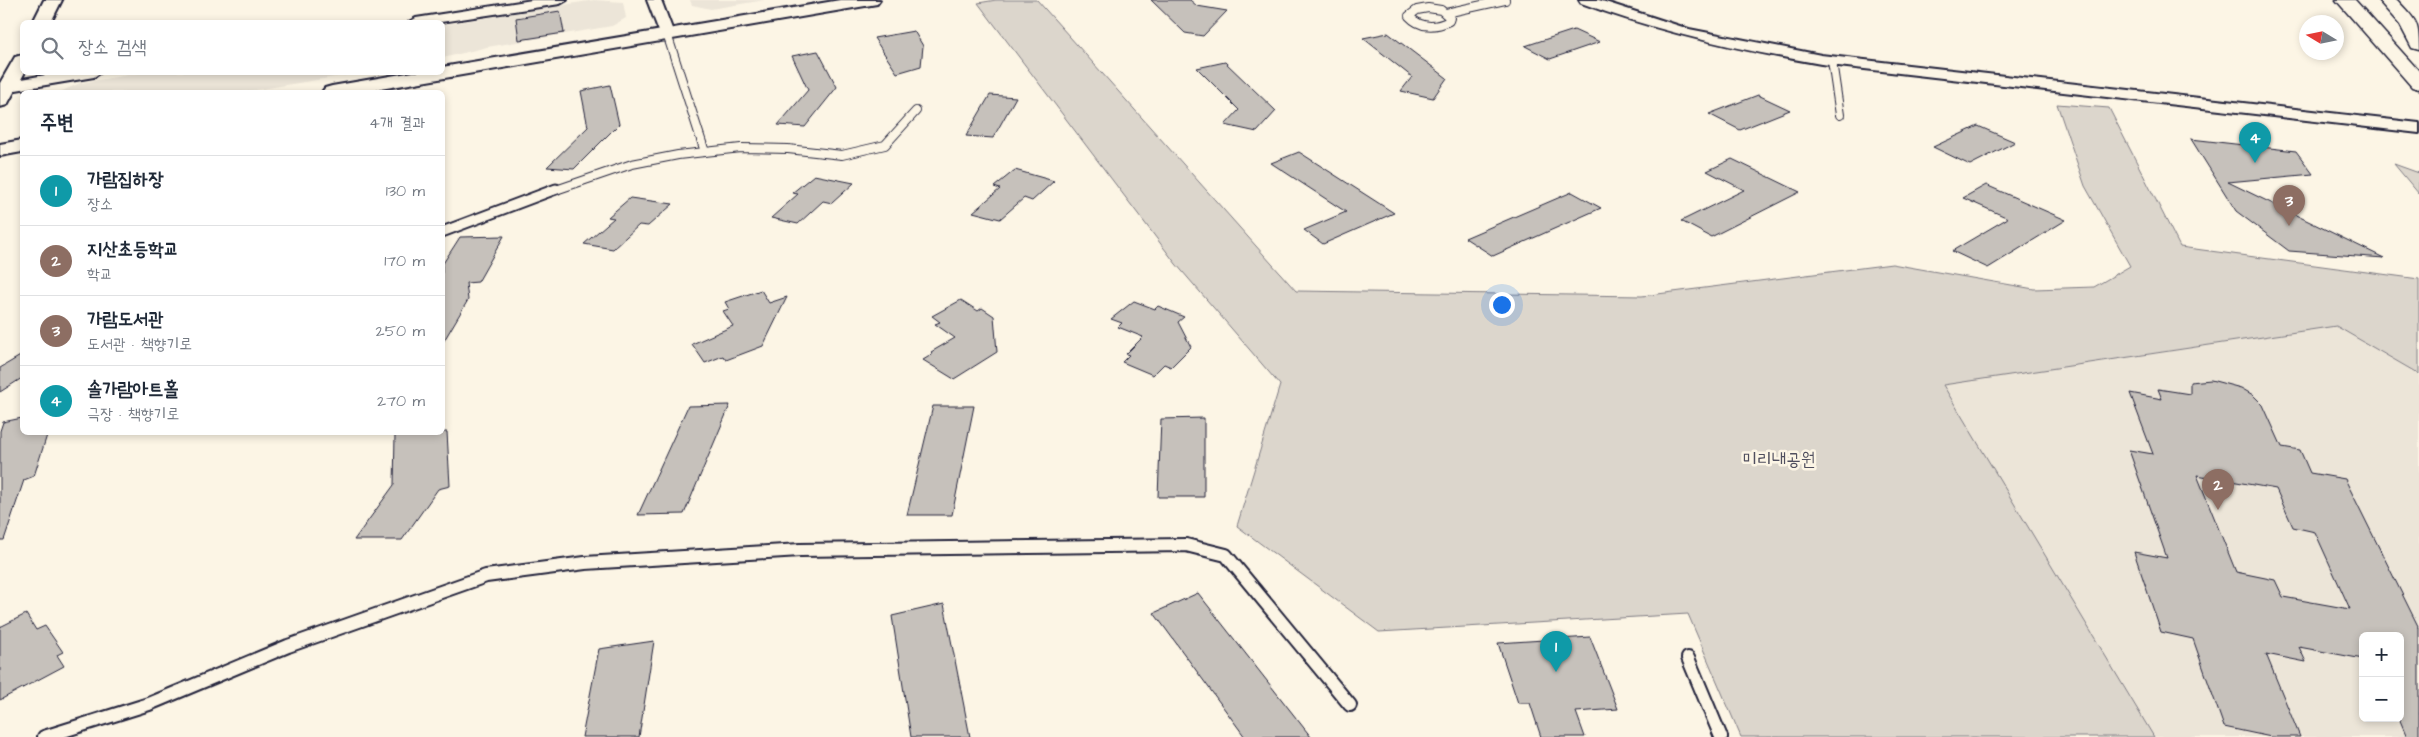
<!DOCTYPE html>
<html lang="ko">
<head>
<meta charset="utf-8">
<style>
	:root { --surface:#fff; --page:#f6f6f7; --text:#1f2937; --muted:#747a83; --line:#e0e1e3; --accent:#2563eb }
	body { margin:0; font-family:"Architects Daughter","Poor Story",sans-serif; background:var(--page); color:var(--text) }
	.controls { position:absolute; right:15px; bottom:15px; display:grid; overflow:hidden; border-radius:8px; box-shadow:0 2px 8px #0003 }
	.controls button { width:45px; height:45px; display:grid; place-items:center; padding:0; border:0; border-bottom:1px solid var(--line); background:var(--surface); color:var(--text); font:25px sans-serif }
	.compass { position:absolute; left:2299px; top:15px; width:45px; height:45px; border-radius:50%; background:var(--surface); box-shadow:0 2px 8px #0003; rotate:280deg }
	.you { position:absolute; left:1501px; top:304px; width:18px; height:18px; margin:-12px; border:4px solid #fff; border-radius:50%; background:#1a73e8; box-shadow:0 0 0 8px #1a73e833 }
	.badge { display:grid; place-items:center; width:32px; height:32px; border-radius:50%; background:var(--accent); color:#fff; font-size:16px; font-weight:700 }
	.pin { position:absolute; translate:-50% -41px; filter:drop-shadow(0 1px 2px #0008) }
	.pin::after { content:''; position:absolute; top:26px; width:18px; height:15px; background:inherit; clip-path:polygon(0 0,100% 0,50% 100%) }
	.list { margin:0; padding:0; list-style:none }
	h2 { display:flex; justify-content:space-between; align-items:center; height:65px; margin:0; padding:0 20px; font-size:21px }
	h2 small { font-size:16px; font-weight:400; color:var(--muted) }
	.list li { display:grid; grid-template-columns:32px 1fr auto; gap:15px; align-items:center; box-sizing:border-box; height:70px; padding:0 20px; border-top:1px solid var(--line) }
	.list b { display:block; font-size:19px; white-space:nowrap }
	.list p { margin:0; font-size:16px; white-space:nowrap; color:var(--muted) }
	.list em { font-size:16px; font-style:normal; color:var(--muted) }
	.icon { flex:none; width:28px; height:28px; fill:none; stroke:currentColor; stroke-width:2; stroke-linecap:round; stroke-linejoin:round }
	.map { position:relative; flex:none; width:2419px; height:737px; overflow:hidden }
	.search { position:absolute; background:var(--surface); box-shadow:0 2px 8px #0003; left:20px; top:20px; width:425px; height:55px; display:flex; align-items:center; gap:12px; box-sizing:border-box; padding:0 18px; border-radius:8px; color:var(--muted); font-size:19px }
	.panel { position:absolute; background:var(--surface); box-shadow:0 2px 8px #0003; left:20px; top:90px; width:425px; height:345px; border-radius:8px }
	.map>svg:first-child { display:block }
</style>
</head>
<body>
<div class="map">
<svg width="2419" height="737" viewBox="0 0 2419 737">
	<rect width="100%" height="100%" fill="#fcf5e5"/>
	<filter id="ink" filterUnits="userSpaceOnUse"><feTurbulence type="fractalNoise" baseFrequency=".02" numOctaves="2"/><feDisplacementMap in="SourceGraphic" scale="10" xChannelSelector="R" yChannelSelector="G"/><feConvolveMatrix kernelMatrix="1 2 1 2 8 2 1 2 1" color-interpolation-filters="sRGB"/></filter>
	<g filter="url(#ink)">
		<g fill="#ece5d8" fill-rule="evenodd">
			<path d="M 594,0 L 623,2 L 626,18 L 612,26 L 487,47 L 443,58 L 442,25 Z"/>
			<path d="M 690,0 L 765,0 L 711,9 L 692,5 Z"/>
			<path d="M 147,72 L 359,72 L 359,73 L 243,92 L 60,92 L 80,83 Z"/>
			<path d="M 2337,326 L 2419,374 L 2419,737 L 2154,737 L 1942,385 ZM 2363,636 L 2400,636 L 2400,718 L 2363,718 Z"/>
		</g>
		<g fill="#dcd6cc" stroke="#7f7c84">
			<path d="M 996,0 L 1037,0 L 1296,291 L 1642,296 L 1892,264 L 2034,289 L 2094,287 L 2130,266 L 2085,186 L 2057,104 L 2109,108 L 2180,247 L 2419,279 L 2419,374 L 2336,326 L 1943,385 L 2154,737 L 1741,737 L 1688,614 L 1379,632 L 1237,526 L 1280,385 L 1176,264 L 978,3 Z"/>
			<path d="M 2394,164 L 2419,173 L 2419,194 Z"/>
		</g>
		<g fill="#c6c1bb" stroke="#22223b" fill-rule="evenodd">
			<path d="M 1151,0 L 1190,0 L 1197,6 L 1227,11 L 1203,36 L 1185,33 Z"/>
			<path d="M 560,11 L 564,33 L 519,40 L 516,18 Z"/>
			<path d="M 1574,30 L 1600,42 L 1550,59 L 1525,46 Z"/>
			<path d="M 914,31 L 923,46 L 921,66 L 897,73 L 874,38 Z"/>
			<path d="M 1388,33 L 1447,78 L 1433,98 L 1401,91 L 1412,77 L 1363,38 Z"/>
			<path d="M 818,51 L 837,87 L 805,127 L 778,125 L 808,90 L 792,56 Z"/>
			<path d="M 1225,62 L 1276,111 L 1257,132 L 1225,125 L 1239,110 L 1197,68 Z"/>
			<path d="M 610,85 L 619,124 L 574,169 L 547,167 L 588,127 L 581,91 Z"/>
			<path d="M 990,95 L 1016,97 L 993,138 L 966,136 Z"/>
			<path d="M 1758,95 L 1790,110 L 1740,130 L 1709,114 Z"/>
			<path d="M 1978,126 L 2015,142 L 1970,165 L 1933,147 Z"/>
			<path d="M 2191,139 L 2296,151 L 2313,174 L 2228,182 L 2384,258 L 2289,251 L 2236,211 Z"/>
			<path d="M 1299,152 L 1394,213 L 1323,244 L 1304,230 L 1346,212 L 1271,163 Z"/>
			<path d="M 1732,159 L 1800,192 L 1711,237 L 1681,221 L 1744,190 L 1707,171 Z"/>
			<path d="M 1015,170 L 1054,181 L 1032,201 L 1024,198 L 1000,219 L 973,212 L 1000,189 L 994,187 Z"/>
			<path d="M 814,175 L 854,183 L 832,203 L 823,201 L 798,224 L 771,218 L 798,194 L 792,193 Z"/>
			<path d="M 1986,185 L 2066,220 L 1988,268 L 1952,251 L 2008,218 L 1963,198 Z"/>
			<path d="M 1572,192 L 1601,208 L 1493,256 L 1465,238 Z"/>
			<path d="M 630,198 L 673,204 L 648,226 L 639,225 L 613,249 L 584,244 L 614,218 L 608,217 Z"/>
			<path d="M 504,236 L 478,282 L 466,283 L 468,300 L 442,344 L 442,265 L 460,237 Z"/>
			<path d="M 761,290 L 769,303 L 787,297 L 763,346 L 726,360 L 723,356 L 705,363 L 692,344 L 733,326 L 723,311 L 729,309 L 725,302 Z"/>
			<path d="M 961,300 L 978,311 L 982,308 L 994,316 L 997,352 L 954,379 L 923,360 L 933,354 L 931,352 L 955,338 L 935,324 L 940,322 L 932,316 Z"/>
			<path d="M 1134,301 L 1155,309 L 1158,306 L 1184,317 L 1178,322 L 1191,347 L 1171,367 L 1164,364 L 1153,375 L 1122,362 L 1129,355 L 1126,354 L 1143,337 L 1118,327 L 1122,323 L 1111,319 Z"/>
			<path d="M 22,355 L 22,378 L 0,392 L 0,368 Z"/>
			<path d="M 2211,380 L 2241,388 L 2253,395 L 2263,405 L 2282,447 L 2300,450 L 2310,473 L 2345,479 L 2419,628 L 2419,737 L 2407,737 L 2399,718 L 2400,636 L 2363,636 L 2363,659 L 2299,647 L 2306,662 L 2266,654 L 2300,737 L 2271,737 L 2224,727 L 2193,639 L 2161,632 L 2134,552 L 2167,558 L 2129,450 L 2153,454 L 2130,393 L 2162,399 L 2158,389 L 2190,394 L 2190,382 ZM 2197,475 L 2276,489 L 2293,527 L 2315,532 L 2350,609 L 2283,597 L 2275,580 L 2236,572 Z"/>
			<path d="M 730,405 L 684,514 L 638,515 L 688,406 Z"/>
			<path d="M 933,406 L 974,406 L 952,515 L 907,515 Z"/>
			<path d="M 22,418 L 22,432 L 48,432 L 34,476 L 24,480 L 4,540 L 0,540 L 0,431 L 3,422 Z"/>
			<path d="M 1204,418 L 1204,497 L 1158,497 L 1161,419 Z"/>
			<path d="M 403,432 L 447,432 L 450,486 L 438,489 L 402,540 L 354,540 L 394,485 L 395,435 Z"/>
			<path d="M 1198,593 L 1311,737 L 1245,737 L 1154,613 Z"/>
			<path d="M 944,604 L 970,737 L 911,737 L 892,616 Z"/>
			<path d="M 26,614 L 36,630 L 45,626 L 63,652 L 57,655 L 64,666 L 0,700 L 0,627 Z"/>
			<path d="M 1590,637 L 1618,709 L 1576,712 L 1585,737 L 1541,737 L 1530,703 L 1518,703 L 1498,643 Z"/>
			<path d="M 654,641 L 639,737 L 582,737 L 599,649 Z"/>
		</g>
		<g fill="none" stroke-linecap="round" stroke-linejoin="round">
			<defs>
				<g id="service-far2">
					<path d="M 1428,8 L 1441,10 L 1450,18 L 1449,21 C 1435,28 1420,28 1409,16 L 1417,10 Z"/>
					<path d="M 1446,13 L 1505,0"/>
					<path d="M 667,34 L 705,152"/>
					<path d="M 1832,61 L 1840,115"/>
					<path d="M 553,191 L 632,164 L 678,155 L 741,148 L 788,149 L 842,155 L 885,145 L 916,111"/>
				</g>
				<path id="service-far1" d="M 442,232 L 556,189"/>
				<g id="service">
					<path d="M 1688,658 L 1721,737"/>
					<path d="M 44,737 L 149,704 L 288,646 L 486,576 L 585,563 L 800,550 L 1186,545 L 1226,555 L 1350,705"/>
				</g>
				<g id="minor">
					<path d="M 532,0 L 567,0 L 560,4 L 441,22 L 409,22 L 416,18 Z"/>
					<path d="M 647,0 L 661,0 L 674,34 L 672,37 L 662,37 L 660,34 Z"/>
					<path d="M 1579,0 L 1599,0 L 1689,29 L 1821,55 L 2419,123 L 2419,133 L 1821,64 C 1739,50 1659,32 1581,3 Z"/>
					<path d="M 63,72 L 101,72 L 94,77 L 10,91 L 2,86 L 10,81 Z"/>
				</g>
				<g id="tertiary">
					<path d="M 44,0 L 62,0 L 51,22 L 33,22 Z"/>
					<path d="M 840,0 L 880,0 L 877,4 L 871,5 L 363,92 L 322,92 L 325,88 L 332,86 L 413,72 L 442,72 L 442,67 Z"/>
					<path d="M 22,55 L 22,72 L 25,72 L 7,105 L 0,107 L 0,83 L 15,57 Z"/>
					<path d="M 22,140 L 22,152 L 0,156 L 0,144 Z"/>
				</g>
				<g id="secondary">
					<path d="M 2336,0 L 2355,0 L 2419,71 L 2419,89 L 2412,87 Z"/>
					<path d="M 2378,0 L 2397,0 C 2416,21 2419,20 2419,50 L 2412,48 L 2400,25 Z"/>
				</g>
			</defs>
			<use href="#service-far2" stroke="#22223b" stroke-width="10"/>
			<use href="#service-far1" stroke="#22223b" stroke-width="13"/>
			<use href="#service" stroke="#22223b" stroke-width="16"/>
			<use href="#minor" stroke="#22223b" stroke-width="4"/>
			<use href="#tertiary" stroke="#22223b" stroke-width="4"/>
			<use href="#secondary" stroke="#22223b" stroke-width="3"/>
			<use href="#service-far2" stroke="#fcf5e5" stroke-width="8"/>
			<use href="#service-far1" stroke="#fcf5e5" stroke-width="9"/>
			<use href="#service" stroke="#fcf5e5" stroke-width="12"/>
			<use href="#minor" fill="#fcf5e5" fill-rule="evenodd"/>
			<use href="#tertiary" fill="#fcf5e5" fill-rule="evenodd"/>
			<use href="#secondary" fill="#fcf5e5" fill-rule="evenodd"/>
		</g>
	</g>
	<g text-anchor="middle" stroke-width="5" stroke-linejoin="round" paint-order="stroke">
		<g font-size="18" fill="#504f5f" stroke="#fcf5e5">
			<text x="1779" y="465">미리내공원</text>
		</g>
	</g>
</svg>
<div class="controls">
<button>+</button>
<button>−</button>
</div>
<svg class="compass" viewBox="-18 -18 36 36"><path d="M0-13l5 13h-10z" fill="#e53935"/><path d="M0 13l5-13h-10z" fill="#747a83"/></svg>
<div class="you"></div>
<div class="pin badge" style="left:1556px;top:672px;background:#0f9aa8">1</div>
<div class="pin badge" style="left:2218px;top:510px;background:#8d6e63">2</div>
<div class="pin badge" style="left:2289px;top:226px;background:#8d6e63">3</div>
<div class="pin badge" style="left:2255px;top:163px;background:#0f9aa8">4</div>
<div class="search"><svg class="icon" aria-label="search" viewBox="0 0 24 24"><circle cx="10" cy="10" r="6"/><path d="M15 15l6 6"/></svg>장소 검색</div>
<section class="panel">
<h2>주변<small>4개 결과</small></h2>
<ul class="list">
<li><span class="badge" style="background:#0f9aa8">1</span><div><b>가람집하장</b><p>장소</p></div><em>130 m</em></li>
<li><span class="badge" style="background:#8d6e63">2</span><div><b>지산초등학교</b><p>학교</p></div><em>170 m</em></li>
<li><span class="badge" style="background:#8d6e63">3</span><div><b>가람도서관</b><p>도서관 · 책향기로</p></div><em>250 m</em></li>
<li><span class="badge" style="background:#0f9aa8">4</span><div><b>솔가람아트홀</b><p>극장 · 책향기로</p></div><em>270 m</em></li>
</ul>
</section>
</div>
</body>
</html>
